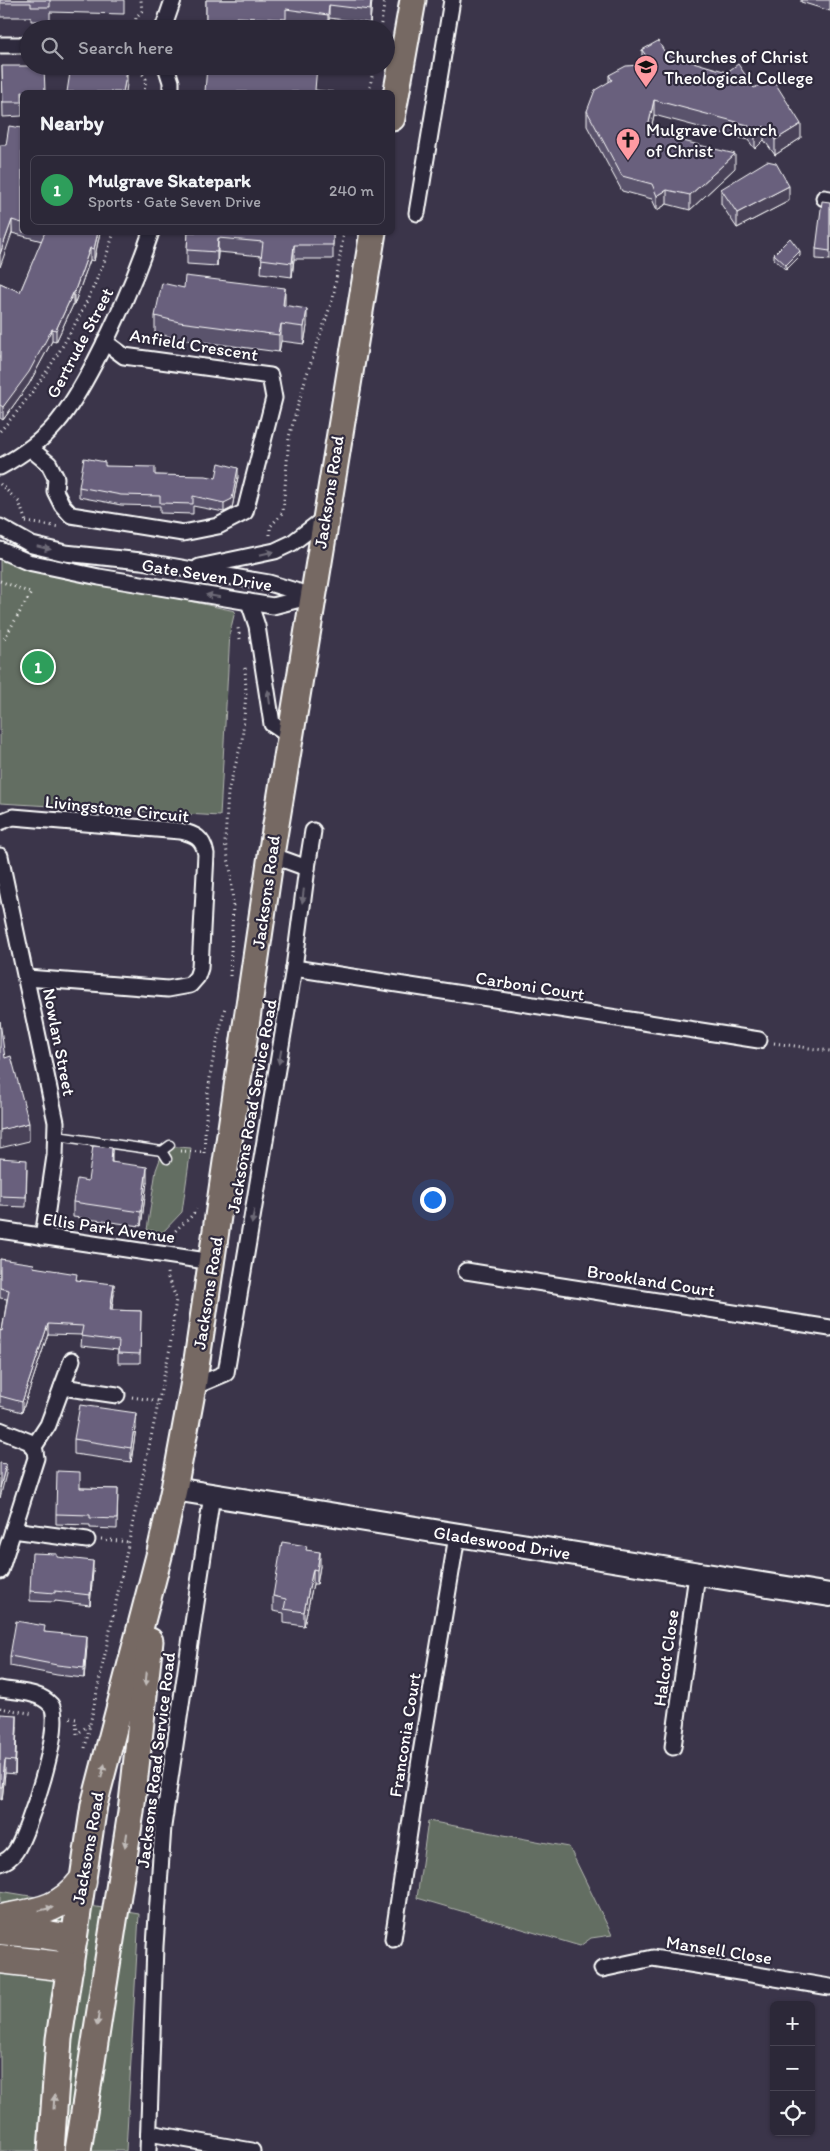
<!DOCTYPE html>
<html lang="en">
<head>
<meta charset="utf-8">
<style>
	:root { --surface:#2c2838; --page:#343040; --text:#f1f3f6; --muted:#a6a6ae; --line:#484453; --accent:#bca0f2 }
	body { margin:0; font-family:Itim,sans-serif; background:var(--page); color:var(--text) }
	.controls { position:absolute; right:15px; bottom:15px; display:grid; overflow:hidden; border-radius:8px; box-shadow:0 1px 4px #0004 }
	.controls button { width:45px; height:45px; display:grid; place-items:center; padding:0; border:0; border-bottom:1px solid var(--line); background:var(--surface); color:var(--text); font:25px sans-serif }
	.you { position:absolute; left:432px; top:1199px; width:18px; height:18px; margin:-12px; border:4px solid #fff; border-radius:50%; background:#1a73e8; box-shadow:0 0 0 8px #1a73e833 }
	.badge { display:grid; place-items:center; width:32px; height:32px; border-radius:50%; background:var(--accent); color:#fff; font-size:16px; font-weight:700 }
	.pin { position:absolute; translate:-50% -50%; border:2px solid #fff; box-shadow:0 1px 5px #0006 }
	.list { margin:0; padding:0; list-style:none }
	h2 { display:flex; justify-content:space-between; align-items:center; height:65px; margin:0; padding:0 20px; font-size:21px }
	h2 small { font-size:16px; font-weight:400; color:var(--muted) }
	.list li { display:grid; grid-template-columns:32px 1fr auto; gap:15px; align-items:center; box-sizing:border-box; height:70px; margin:0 10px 10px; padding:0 10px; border:1px solid var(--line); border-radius:8px }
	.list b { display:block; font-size:19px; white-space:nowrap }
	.list p { margin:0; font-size:16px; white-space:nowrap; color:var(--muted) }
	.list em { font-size:16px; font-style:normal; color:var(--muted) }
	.icon { flex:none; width:28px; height:28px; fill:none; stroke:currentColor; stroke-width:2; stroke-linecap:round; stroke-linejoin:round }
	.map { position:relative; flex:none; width:830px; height:2151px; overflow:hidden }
	.search { position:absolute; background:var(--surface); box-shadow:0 1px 4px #0004; left:20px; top:20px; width:375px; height:55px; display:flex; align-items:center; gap:12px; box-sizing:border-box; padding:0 18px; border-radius:28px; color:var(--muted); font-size:19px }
	.panel { position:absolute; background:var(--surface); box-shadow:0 1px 4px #0004; left:20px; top:90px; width:375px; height:145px; border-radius:8px }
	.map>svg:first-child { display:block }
</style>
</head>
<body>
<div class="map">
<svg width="830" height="2151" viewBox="0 0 830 2151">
	<rect width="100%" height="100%" fill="#3b354a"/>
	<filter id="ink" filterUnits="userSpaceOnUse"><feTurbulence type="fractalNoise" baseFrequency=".02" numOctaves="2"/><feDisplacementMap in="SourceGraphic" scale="10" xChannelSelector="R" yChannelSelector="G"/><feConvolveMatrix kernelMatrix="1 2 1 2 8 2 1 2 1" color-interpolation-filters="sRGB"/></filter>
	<g filter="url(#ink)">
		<g fill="#646e62" stroke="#b2b6b0">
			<path d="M 0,560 L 235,611 L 230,632 L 220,816 L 0,803 Z"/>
			<path d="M 165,1146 L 191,1148 L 182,1212 L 163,1232 L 147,1230 L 156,1170 Z"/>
			<path d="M 428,1821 L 569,1847 L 612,1935 L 591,1938 L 580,1946 L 417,1898 Z"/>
			<path d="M 0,1891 L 139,1914 L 126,2151 L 0,2151 Z"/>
		</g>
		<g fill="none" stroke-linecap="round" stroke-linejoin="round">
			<defs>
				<g id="lane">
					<path d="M 57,1136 L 162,1151"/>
					<path d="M 167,1159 L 162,1151 L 170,1145"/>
				</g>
				<g id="street">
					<path d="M 163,29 L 173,0"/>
					<path d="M 0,45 L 29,45"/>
					<path d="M 166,66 L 171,82 L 171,92"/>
					<path d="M 824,198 L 830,199"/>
					<path d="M 417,213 L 452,0"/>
					<path d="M 31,449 L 49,464 L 56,478 L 55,491 L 62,505 L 71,515 L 183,533 L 218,526 L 245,512 L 274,398 L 270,376 L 124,356 L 105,342"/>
					<path d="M 0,467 C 22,455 41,442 57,423 C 72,405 84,383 95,362 C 117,320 136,277 151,232"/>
					<path d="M 0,527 L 32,545 L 65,553 L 141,561 L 269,583 L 312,596"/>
					<path d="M 0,550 L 28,562 L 99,577 L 273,606 L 312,596"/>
					<path d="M 199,567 L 275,551 L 292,543 L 325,518"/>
					<path d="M 249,602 L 257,626 L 272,724 L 290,736"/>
					<path d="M 0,822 L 13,817 L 180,831 C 195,834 203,838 206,854 L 200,968 L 197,977 L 190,985 L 168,989 L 27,978"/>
					<path d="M 0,856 L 56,1122 L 55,1156 L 43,1237"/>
					<path d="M 307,868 L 313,831"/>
					<path d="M 294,968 L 759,1040"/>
					<path d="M 0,1230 L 213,1262"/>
					<path d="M 466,1271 L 830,1328"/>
					<path d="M 62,1387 L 117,1395"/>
					<path d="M 193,1387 L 226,1373 L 294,968 L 307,868 L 271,855"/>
					<path d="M 0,1430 L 30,1442 L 35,1451 L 36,1458 L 0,1571"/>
					<path d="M 33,1448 L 48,1425 L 72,1360"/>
					<path d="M 13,1530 L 87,1540"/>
					<path d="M 0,1689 C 16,1692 39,1691 51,1705 C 65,1722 28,1834 15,1852 C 11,1858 7,1861 0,1863"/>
					<path d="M 673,1747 L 697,1575"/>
					<path d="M 393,1939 L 420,1759 L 457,1536"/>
					<path d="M 602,1969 L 653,1958 L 830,1987"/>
					<path d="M 149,2133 L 252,2151"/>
					<path d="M 148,2151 L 155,1946 L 163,1826 L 212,1495"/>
				</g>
				<path id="secondary" d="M 174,1489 L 830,1595"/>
				<g id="primary">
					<path d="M 392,118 L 413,0"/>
					<path d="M 51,2151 L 59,2039 L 94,1805 L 160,1552 L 174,1489 L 193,1387 L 271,855 L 373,232"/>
					<path d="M 78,2151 L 131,1812 L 150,1641"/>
				</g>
				<g id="highway">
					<path d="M 0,1919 C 35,1912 59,1912 82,1882"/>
					<path d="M 0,1930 L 41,1934 L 73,1939"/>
					<path d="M 0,1959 L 69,1967"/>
				</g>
			</defs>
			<use href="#lane" stroke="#fff" stroke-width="11"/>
			<use href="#street" stroke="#fff" stroke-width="19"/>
			<use href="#secondary" stroke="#fff" stroke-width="26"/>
			<use href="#primary" stroke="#fff" stroke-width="29"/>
			<use href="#highway" stroke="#fff" stroke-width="31"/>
			<g stroke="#fff" stroke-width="3" stroke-dasharray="1 4" stroke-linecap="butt">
				<path d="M 135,29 L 136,17 L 142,11 L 141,0"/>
				<path d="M 380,29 L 385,0"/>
				<path d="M 137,66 L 146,79 L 144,92"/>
				<path d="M 369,92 L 374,66"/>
				<path d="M 0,431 C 47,381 95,298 114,232"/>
				<path d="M 0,484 L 19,502 L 26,522"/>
				<path d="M 26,522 L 60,527"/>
				<path d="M 270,535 L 270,527 L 283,512 L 289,437 L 306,377 L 333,298 L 344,232"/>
				<path d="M 0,581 L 31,593 L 3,641"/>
				<path d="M 240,639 L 238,628 L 241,628"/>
				<path d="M 230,976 L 233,905 L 231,873 L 225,842 L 228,792 L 242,741 L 246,694 L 245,665"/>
				<path d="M 774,1043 L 830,1051"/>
				<path d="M 180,1151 L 204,1152"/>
				<path d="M 204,1153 L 207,1100 L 212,1064 L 225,1007"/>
				<path d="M 172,1240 C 173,1226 190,1223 196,1209"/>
				<path d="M 132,1397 L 158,1401"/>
				<path d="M 101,1539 L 128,1542"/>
				<path d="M 0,1708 L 34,1714"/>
				<path d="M 70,1718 L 76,1719 L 77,1734 L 89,1725"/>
				<path d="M 85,1748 L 170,1348 L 176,1299 C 174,1289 167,1281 167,1271"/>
			</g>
			<use href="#lane" stroke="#2f2a3d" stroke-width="8"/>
			<use href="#street" stroke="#2f2a3d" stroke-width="15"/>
			<use href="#secondary" stroke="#2f2a3d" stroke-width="22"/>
			<use href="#primary" stroke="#766964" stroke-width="25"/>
			<use href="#highway" stroke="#766964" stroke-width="28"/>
		</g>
		<g fill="#5a536c" stroke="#fff">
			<path d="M 0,0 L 124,0 L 124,14 L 50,12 L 50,21 L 31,21 L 31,17 L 0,17 Z"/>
			<path d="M 206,0 L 372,0 L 370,23 L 329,18 L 328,29 L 286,22 L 286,29 L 206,29 Z"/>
			<path d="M 801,0 L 830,0 L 830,11 L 801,2 Z"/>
			<path d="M 642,50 L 666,54 L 754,88 L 801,138 L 775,155 L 764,140 L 755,149 L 748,140 L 654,115 L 650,133 L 735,168 L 690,210 L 667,204 L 657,210 L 652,199 L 622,191 L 587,126 L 587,111 L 609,82 L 609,75 L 642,65 Z"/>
			<path d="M 2,66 L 22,92 L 22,116 L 3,117 Z"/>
			<path d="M 22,128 L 22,232 L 100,232 L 94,261 L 90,260 L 74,305 L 73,305 L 56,342 L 52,341 L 29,384 L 3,420 L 0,418 L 0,283 L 20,292 L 42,241 L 12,233 L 6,145 Z"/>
			<path d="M 721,189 L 789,201 L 737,228 L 721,204 Z"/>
			<path d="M 830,202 L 830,260 L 816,259 L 816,249 Z"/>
			<path d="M 188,232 L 333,232 L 333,259 L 294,259 L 292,277 L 261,273 L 262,256 L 218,252 L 217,266 L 187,264 L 187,250 Z"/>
			<path d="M 774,254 L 800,256 L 786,270 L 774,259 Z"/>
			<path d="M 184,288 L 285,306 L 307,326 L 304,344 L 281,341 L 279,352 L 179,339 L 155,333 L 155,316 Z"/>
			<path d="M 105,466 L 155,475 L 216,478 L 238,477 L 232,508 L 224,512 L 193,506 L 193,514 L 160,513 L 160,506 L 121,505 L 79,497 L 79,487 Z"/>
			<path d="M 0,1158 L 27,1169 L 26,1207 L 0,1206 Z"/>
			<path d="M 112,1162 L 147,1182 L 141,1226 L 73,1217 L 73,1202 L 88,1181 Z"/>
			<path d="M 0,1259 L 34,1267 L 77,1280 L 114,1294 L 112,1310 L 141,1311 L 140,1363 L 118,1363 L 118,1350 L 81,1346 L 82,1335 L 48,1334 L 22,1412 L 0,1406 L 0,1330 L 2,1331 L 7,1299 L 0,1298 Z"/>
			<path d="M 136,1428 L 131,1462 L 74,1454 L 74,1439 Z"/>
			<path d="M 80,1488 L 118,1489 L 117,1529 L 90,1528 L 90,1525 L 56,1524 L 56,1514 Z"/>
			<path d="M 307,1550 L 320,1566 L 317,1584 L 313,1584 L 304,1626 L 284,1623 L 284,1613 L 273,1611 L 273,1596 Z"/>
			<path d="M 93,1571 L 90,1605 L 55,1601 L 55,1602 L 30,1601 L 30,1591 Z"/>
			<path d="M 45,1632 L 87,1646 L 84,1678 L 57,1675 L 10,1666 L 10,1656 Z"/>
			<path d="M 0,1714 L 17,1727 L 15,1774 L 5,1773 L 2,1800 L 0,1799 Z"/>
		</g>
		<g fill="#4a4358" stroke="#fff">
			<path d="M 371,0 L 372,0 L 370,23 L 370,10 Z"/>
			<path d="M 329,5 L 329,18 L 328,29 L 328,15 Z"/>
			<path d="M 127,71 L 127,84 L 126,92 L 123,92 Z"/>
			<path d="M 654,100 L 654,115 L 647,147 L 647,132 Z"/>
			<path d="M 801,124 L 801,138 L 775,155 L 775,140 Z"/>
			<path d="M 764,126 L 764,140 L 755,149 L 755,135 Z"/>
			<path d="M 735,154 L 735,168 L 690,210 L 690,195 Z"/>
			<path d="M 789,186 L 789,201 L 737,228 L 737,213 Z"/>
			<path d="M 667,190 L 667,204 L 657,210 L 657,196 Z"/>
			<path d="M 12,220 L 12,233 L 0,267 L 0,254 Z"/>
			<path d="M 98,232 L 100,232 L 94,261 L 94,249 Z"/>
			<path d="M 218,238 L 218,252 L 217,266 L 217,252 Z"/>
			<path d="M 294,245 L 294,259 L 292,277 L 292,263 Z"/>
			<path d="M 90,248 L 90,260 L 74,305 L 74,293 Z"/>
			<path d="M 800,251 L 800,256 L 786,270 L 786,265 Z"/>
			<path d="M 285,288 L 285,305 L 283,323 L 283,305 Z"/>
			<path d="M 73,293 L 73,305 L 56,342 L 56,330 Z"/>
			<path d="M 307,309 L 307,326 L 304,344 L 304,327 Z"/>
			<path d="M 281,324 L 281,341 L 279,352 L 279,335 Z"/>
			<path d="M 52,329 L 52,341 L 29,384 L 3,420 L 3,407 Z"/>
			<path d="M 238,468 L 238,477 L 232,508 L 224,512 L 224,503 Z"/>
			<path d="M 29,1123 L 29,1141 L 0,1148 L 0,1130 Z"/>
			<path d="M 112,1148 L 112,1163 L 111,1162 Z"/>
			<path d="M 147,1167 L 147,1182 L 141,1226 L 141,1212 Z"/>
			<path d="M 114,1284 L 114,1294 L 110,1320 L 110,1310 Z"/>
			<path d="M 48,1324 L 48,1334 L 22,1412 L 22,1402 Z"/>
			<path d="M 136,1413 L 136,1428 L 131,1462 L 131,1448 Z"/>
			<path d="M 6,1464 L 6,1474 L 0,1498 L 0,1488 Z"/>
			<path d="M 320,1552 L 320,1566 L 317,1584 L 317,1570 Z"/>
			<path d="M 93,1561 L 93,1571 L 90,1605 L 90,1595 Z"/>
			<path d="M 313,1569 L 313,1584 L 304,1626 L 304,1612 Z"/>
			<path d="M 87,1636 L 87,1646 L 84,1678 L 84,1668 Z"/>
			<path d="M 17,1715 L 17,1727 L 15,1774 L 15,1761 Z"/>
			<path d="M 5,1760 L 5,1773 L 2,1800 L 2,1787 Z"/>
		</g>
		<g fill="#69607d" stroke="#fff">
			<path d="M 0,0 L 50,0 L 50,7 L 31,7 L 31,3 L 0,3 Z"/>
			<path d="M 206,0 L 371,0 L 370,10 L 329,5 L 328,15 L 286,9 L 286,19 L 236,17 L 236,29 L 206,29 Z"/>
			<path d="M 658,41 L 666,54 L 727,72 L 738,64 L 754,88 L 772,78 L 801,124 L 775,140 L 764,126 L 755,135 L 748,125 L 654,100 L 647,132 L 735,154 L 690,195 L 667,190 L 657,196 L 652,184 L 622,176 L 587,111 L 595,90 L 612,80 L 609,75 L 626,66 L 652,64 L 642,50 Z"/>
			<path d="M 2,66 L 44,66 L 45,92 L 22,92 L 22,102 L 3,102 Z"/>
			<path d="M 71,66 L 97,66 L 127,71 L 123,92 L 67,92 Z"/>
			<path d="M 207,66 L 317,66 L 315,90 L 333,92 L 205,92 Z"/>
			<path d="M 9,126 L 22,128 L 22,223 L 12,220 L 0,254 L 0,145 L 6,145 Z"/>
			<path d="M 767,161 L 776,163 L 789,186 L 737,213 L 721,189 Z"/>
			<path d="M 822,201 L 830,202 L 830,251 L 816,249 Z"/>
			<path d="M 45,232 L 98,232 L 94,249 L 90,248 L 74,293 L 73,293 L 56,330 L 52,329 L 29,372 L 3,407 L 0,405 L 0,283 L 20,292 Z"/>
			<path d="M 188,232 L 333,232 L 333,245 L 294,245 L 292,263 L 261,259 L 263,242 L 218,238 L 217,252 L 187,250 Z"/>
			<path d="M 790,238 L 800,251 L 786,265 L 774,254 Z"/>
			<path d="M 185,276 L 285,288 L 283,305 L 307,309 L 304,327 L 281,324 L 279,335 L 179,322 L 155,316 L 162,283 L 184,288 Z"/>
			<path d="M 84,458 L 105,462 L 105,466 L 155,467 L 155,475 L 206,476 L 216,478 L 219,463 L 238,468 L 232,499 L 224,503 L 193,496 L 193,504 L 160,503 L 160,496 L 121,495 L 79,487 Z"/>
			<path d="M 0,1021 L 5,1058 L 11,1056 L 29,1123 L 0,1130 Z"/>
			<path d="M 93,1146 L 112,1148 L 111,1162 L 147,1167 L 141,1212 L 73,1202 L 77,1179 L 88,1181 Z"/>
			<path d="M 0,1158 L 27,1160 L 26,1197 L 0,1196 Z"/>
			<path d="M 0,1259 L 34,1264 L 33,1267 L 77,1274 L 76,1280 L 114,1284 L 110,1310 L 141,1311 L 140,1354 L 118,1353 L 119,1341 L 81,1336 L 83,1326 L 48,1324 L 22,1402 L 0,1396 L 0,1330 L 2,1331 L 9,1290 L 0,1288 Z"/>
			<path d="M 80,1405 L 136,1413 L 131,1448 L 74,1439 Z"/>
			<path d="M 0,1463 L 6,1464 L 0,1488 Z"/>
			<path d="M 57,1471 L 80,1472 L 80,1488 L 118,1489 L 117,1519 L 90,1518 L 90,1515 L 56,1514 Z"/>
			<path d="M 282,1542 L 307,1546 L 306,1550 L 320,1552 L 317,1570 L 313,1569 L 304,1612 L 284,1609 L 286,1599 L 273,1596 Z"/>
			<path d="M 32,1553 L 57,1554 L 57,1557 L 93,1561 L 90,1595 L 55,1591 L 55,1593 L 30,1591 Z"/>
			<path d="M 16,1621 L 45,1626 L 44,1632 L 87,1636 L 84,1668 L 57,1665 L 10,1656 Z"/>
			<path d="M 0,1714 L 17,1715 L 15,1761 L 5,1760 L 2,1787 L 0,1787 Z"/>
		</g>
		<defs><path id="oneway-solid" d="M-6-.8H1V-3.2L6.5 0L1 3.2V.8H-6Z" transform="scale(1.25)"/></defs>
		<g fill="#6d6a77">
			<use href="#oneway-solid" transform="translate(44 548) rotate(13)"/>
			<use href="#oneway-solid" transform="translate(267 553) rotate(-13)"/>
			<use href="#oneway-solid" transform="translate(213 596) rotate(-170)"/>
			<use href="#oneway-solid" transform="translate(269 697) rotate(-98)"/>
			<use href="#oneway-solid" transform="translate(303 896) rotate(97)"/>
			<use href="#oneway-solid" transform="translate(280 1057) rotate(100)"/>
			<use href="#oneway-solid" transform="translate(253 1217) rotate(100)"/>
		</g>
		<g fill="#c1bcb9">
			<use href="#oneway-solid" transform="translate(146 1679) rotate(96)"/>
			<use href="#oneway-solid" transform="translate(103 1771) rotate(-76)"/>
			<use href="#oneway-solid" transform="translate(126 1840) rotate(99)"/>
			<use href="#oneway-solid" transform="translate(46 1909) rotate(-13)"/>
			<use href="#oneway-solid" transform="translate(98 2019) rotate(98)"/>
			<use href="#oneway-solid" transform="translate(54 2102) rotate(-86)"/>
		</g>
	</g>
	<defs>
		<symbol id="university-pin" viewBox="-11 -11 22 30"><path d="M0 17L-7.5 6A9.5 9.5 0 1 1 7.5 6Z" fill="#ff9aa2" stroke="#2f2a3d"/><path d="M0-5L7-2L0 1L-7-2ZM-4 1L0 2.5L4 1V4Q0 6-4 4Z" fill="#111"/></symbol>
		<symbol id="church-pin" viewBox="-11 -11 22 30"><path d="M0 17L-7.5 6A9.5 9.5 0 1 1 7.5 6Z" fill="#ff9aa2" stroke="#2f2a3d"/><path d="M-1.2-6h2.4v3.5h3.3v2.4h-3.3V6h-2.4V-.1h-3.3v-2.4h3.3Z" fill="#111"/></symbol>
	</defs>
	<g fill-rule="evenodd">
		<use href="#university-pin" x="632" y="53" width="28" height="38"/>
		<use href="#church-pin" x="614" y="126" width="28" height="38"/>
	</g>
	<g text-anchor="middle" stroke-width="4.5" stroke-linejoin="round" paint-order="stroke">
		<g font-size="18" fill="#fff" stroke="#2f2a3d" text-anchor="start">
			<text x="664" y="63">Churches of Christ<tspan x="664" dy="21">Theological College</tspan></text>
			<text x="646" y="136">Mulgrave Church<tspan x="646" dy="21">of Christ</tspan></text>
		</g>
		<g font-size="18" fill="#fff" stroke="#2f2a3d">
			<text transform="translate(80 343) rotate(-62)" y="6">Gertrude Street</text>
			<text transform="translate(194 345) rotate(9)" y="6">Anfield Crescent</text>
			<text transform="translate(329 492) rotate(-81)" y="6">Jacksons Road</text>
			<text transform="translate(207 575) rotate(9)" y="6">Gate Seven Drive</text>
			<text transform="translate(117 809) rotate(6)" y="6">Livingstone Circuit</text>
			<text transform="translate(266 892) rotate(-82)" y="6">Jacksons Road</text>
			<text transform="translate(530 986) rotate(9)" y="6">Carboni Court</text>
			<text transform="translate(59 1042) rotate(79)" y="6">Nowlan Street</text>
			<text transform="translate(252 1106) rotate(-80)" y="6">Jacksons Road Service Road</text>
			<text transform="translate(109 1228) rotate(8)" y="6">Ellis Park Avenue</text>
			<text transform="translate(651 1281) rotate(9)" y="6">Brookland Court</text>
			<text transform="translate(208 1293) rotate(-81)" y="6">Jacksons Road</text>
			<text transform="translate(502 1543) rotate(9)" y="6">Gladeswood Drive</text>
			<text transform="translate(666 1658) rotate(-82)" y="6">Halcot Close</text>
			<text transform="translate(405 1735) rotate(-81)" y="6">Franconia Court</text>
			<text transform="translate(156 1760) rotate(-83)" y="6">Jacksons Road Service Road</text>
			<text transform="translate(88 1848) rotate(-80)" y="6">Jacksons Road</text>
			<text transform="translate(719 1950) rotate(9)" y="6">Mansell Close</text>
		</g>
	</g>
</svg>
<div class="controls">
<button>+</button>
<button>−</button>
<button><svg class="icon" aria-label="locate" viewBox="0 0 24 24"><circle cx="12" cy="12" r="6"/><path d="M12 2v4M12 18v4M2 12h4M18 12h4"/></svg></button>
</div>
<div class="you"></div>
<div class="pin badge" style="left:38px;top:667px;background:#2e9e5b">1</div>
<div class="search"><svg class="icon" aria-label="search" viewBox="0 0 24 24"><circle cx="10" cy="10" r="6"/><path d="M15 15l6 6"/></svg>Search here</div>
<section class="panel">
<h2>Nearby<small></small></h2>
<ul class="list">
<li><span class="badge" style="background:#2e9e5b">1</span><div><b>Mulgrave Skatepark</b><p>Sports · Gate Seven Drive</p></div><em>240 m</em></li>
</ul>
</section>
</div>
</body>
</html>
